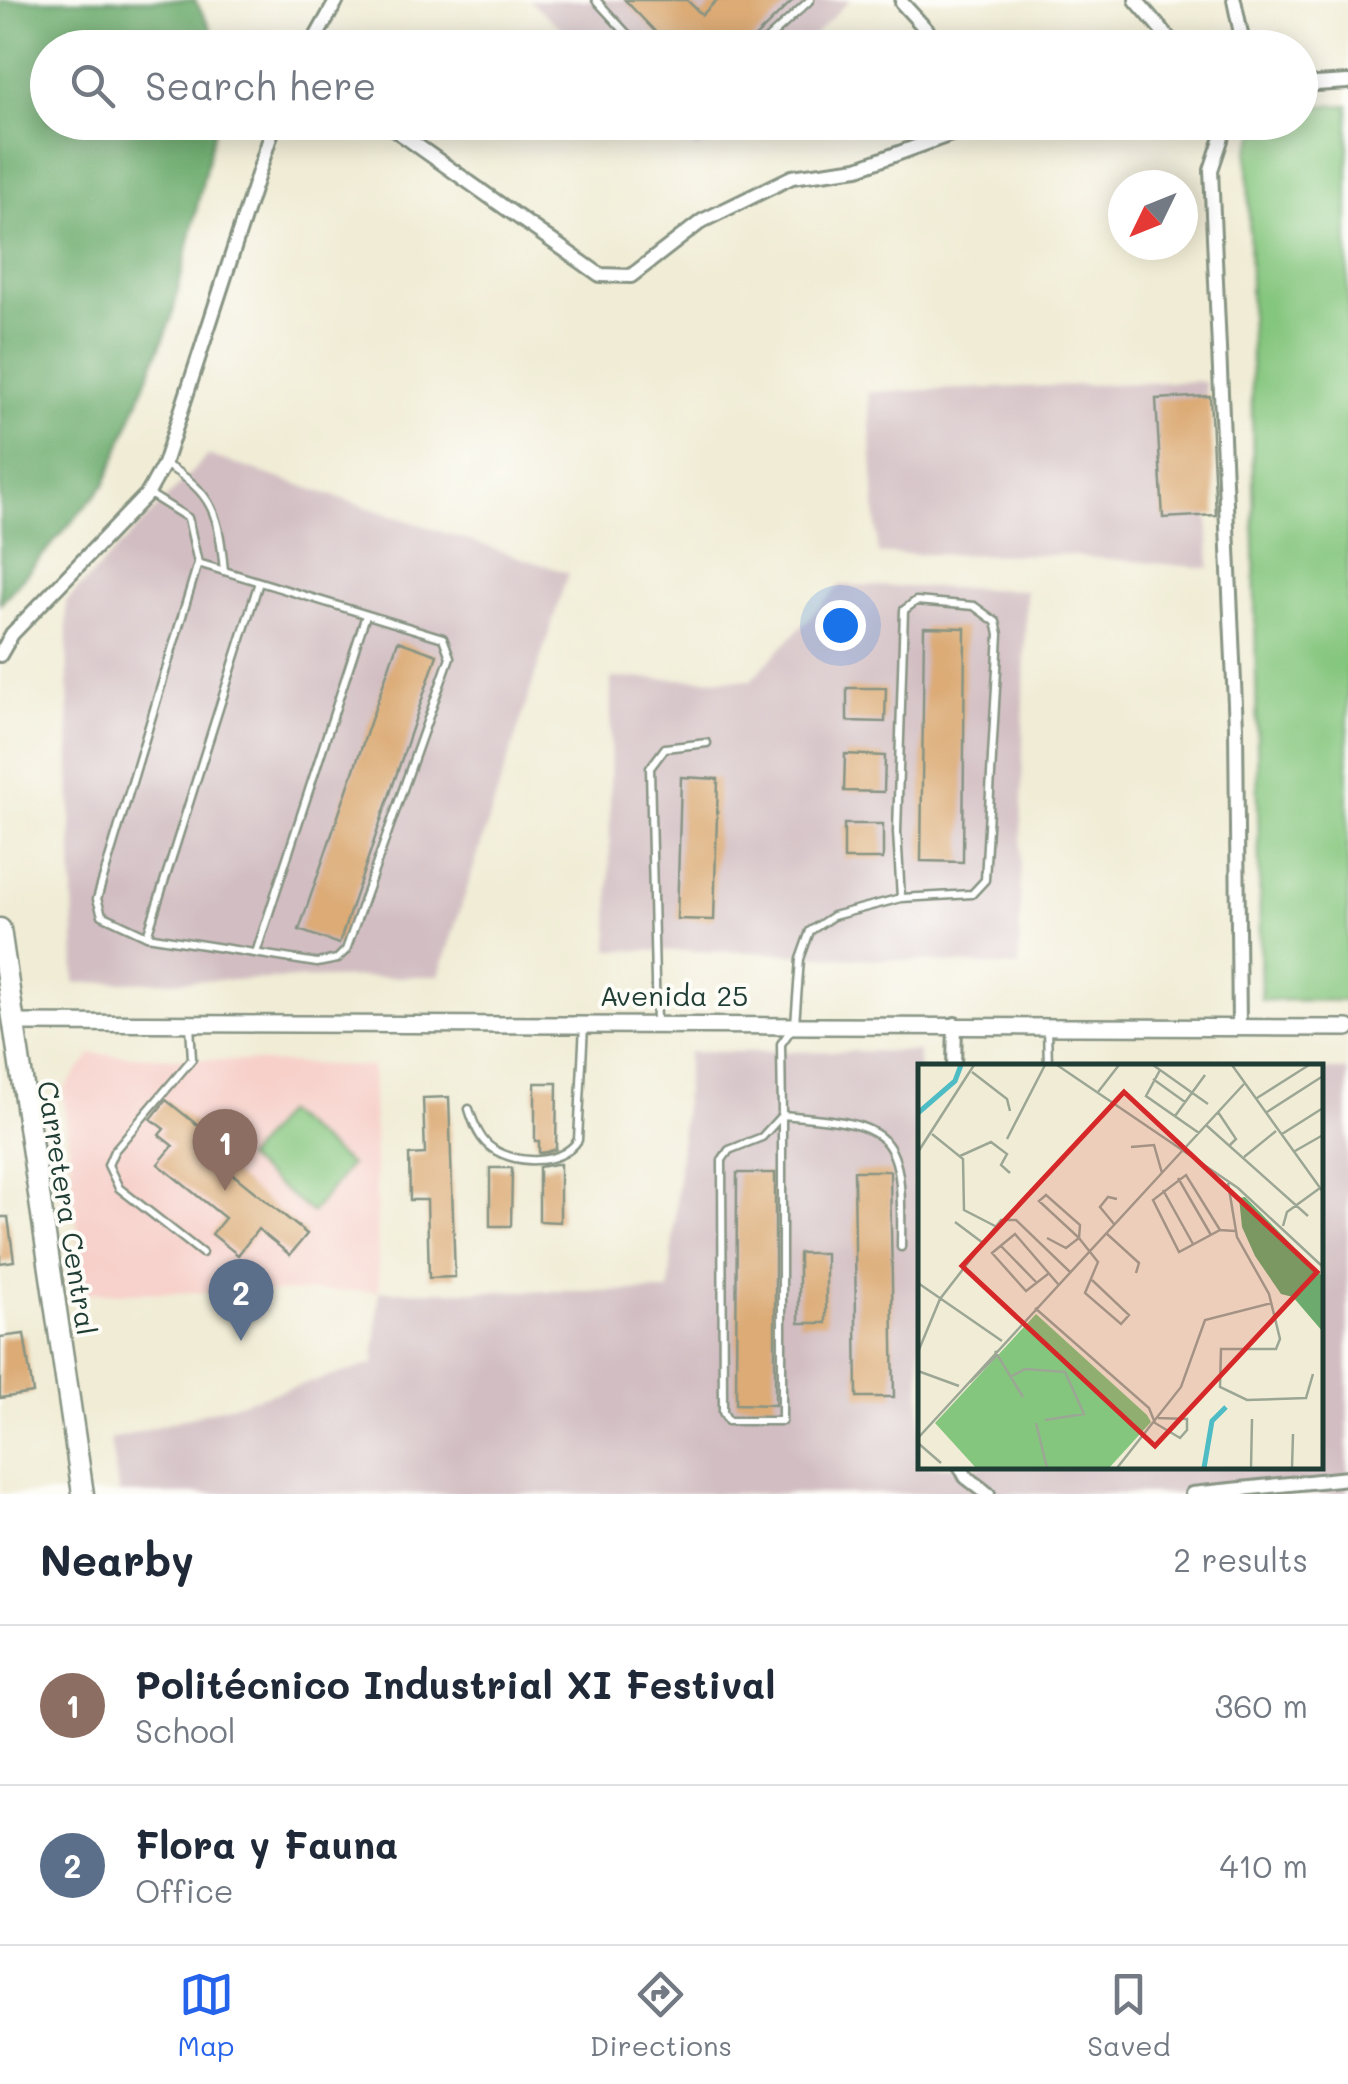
<!DOCTYPE html>
<html lang="en">
<head>
<meta charset="utf-8">
<style>
	:root { --surface:#fff; --page:#f2f2f3; --text:#1f2937; --muted:#747a83; --line:#e0e1e3; --accent:#2563eb }
	body { margin:0; font-family:Mali,sans-serif; background:var(--page); color:var(--text) }
	.compass { position:absolute; left:1108px; top:170px; width:90px; height:90px; border-radius:50%; background:var(--surface); box-shadow:0 5px 25px #0003; rotate:227deg }
	.you { position:absolute; left:840px; top:625px; width:35px; height:35px; margin:-25px; border:8px solid #fff; border-radius:50%; background:#1a73e8; box-shadow:0 0 0 15px #1a73e833 }
	.badge { display:grid; place-items:center; width:65px; height:65px; border-radius:50%; background:var(--accent); color:#fff; font-size:32px; font-weight:700 }
	.pin { position:absolute; translate:-50% -82px; filter:drop-shadow(0 2px 5px #0008) }
	.pin::after { content:''; position:absolute; top:52px; width:35px; height:30px; background:inherit; clip-path:polygon(0 0,100% 0,50% 100%) }
	.list { margin:0; padding:0; list-style:none }
	h2 { display:flex; justify-content:space-between; align-items:center; height:130px; margin:0; padding:0 40px; font-size:42px }
	h2 small { font-size:32px; font-weight:400; color:var(--muted) }
	.list li { display:grid; grid-template-columns:65px 1fr auto; gap:30px; align-items:center; box-sizing:border-box; height:160px; padding:0 40px; border-top:2px solid var(--line) }
	.list b { display:block; font-size:38px; white-space:nowrap }
	.list p { margin:0; font-size:32px; white-space:nowrap; color:var(--muted) }
	.list em { font-size:32px; font-style:normal; color:var(--muted) }
	.icon { flex:none; width:55px; height:55px; fill:none; stroke:currentColor; stroke-width:2; stroke-linecap:round; stroke-linejoin:round }
	.map { position:relative; flex:none; width:1348px; height:1494px; overflow:hidden }
	.search { position:absolute; background:var(--surface); box-shadow:0 5px 25px #0003; left:30px; right:30px; top:30px; height:110px; display:flex; align-items:center; gap:25px; box-sizing:border-box; padding:0 35px; border-radius:55px; color:var(--muted); font-size:38px }
	.sheet { height:450px; background:var(--surface) }
	nav { display:flex; justify-content:space-around; align-items:center; box-sizing:border-box; height:140px; border-top:2px solid var(--line); background:var(--surface); font-size:28px; color:var(--muted) }
	nav a { display:grid; justify-items:center; gap:5px }
	nav .on { color:var(--accent) }
	.map>svg:first-child { display:block }
</style>
</head>
<body>
<div class="map">
<svg width="1348" height="1494" viewBox="0 0 1348 1494">
	<rect width="100%" height="100%" fill="#fdfcf7"/>
	<filter id="ink" filterUnits="userSpaceOnUse"><feTurbulence type="fractalNoise" baseFrequency=".01" numOctaves="2"/><feDisplacementMap in="SourceGraphic" scale="20" xChannelSelector="R" yChannelSelector="G"/><feConvolveMatrix kernelMatrix="1 2 1 2 8 2 1 2 1" color-interpolation-filters="sRGB"/></filter>
	<filter id="wash" filterUnits="userSpaceOnUse"><feTurbulence type="fractalNoise" baseFrequency=".0048" numOctaves="4" result="noise"/><feDisplacementMap in="SourceGraphic" scale="40" xChannelSelector="R" yChannelSelector="G"/><feGaussianBlur stdDeviation="2.25" result="paint"/><feColorMatrix in="noise" values="0 0 0 0 0 0 0 0 0 0 0 0 0 0 0 0 0 1.4 0 .05"/><feComposite in="paint" operator="in"/></filter>
	<g filter="url(#wash)">
		<rect width="100%" height="100%" fill="#f0ecd5"/>
		<path fill="#f7d0ca" d="M 91,1054 L 372,1067 L 379,1291 L 84,1293 L 63,1090 Z"/>
		<g fill="#d2bec2">
			<path d="M 529,0 L 850,0 L 801,48 L 582,47 Z"/>
			<path d="M 666,123 L 724,123 L 697,150 Z"/>
			<path d="M 1205,381 L 1210,568 L 1062,555 L 878,554 L 868,392 Z"/>
			<path d="M 208,455 L 568,573 L 439,976 L 75,983 L 66,602 Z"/>
			<path d="M 840,585 L 1026,590 L 1019,967 L 749,952 L 609,950 L 611,678 L 751,680 Z"/>
			<path d="M 919,1051 L 921,1466 L 1320,1466 L 1321,1070 L 1348,1070 L 1348,1494 L 119,1494 L 110,1440 L 374,1364 L 379,1291 L 669,1291 L 688,1052 Z"/>
		</g>
		<g fill="#85c67e" stroke="#528259" stroke-width="2.5">
			<path d="M 1348,105 L 1348,1001 L 1261,1000 L 1248,152 L 1260,123 L 1300,122 L 1301,106 Z"/>
			<path d="M 284,1112 L 350,1165 L 312,1213 L 245,1159 Z"/>
		</g>
		<path fill="#6cab6d" stroke="#467450" stroke-width="2.5" d="M 0,0 L 195,0 L 221,47 L 48,48 L 48,122 L 216,123 L 172,317 L 105,484 L 0,604 Z"/>
		<g id="blocks">
			<g fill="#dcab76">
				<path d="M 625,0 L 687,0 L 702,15 L 717,0 L 793,0 L 744,48 L 671,48 Z"/>
				<path d="M 1210,396 L 1216,515 L 1163,518 L 1156,399 Z"/>
				<path d="M 924,627 L 965,628 L 963,862 L 921,861 Z"/>
				<path d="M 398,641 L 437,655 L 339,944 L 299,930 Z"/>
				<path d="M 847,688 L 886,688 L 885,722 L 847,721 Z"/>
				<path d="M 845,754 L 885,756 L 884,792 L 844,791 Z"/>
				<path d="M 681,777 L 718,779 L 714,920 L 677,919 Z"/>
				<rect x="844" y="824" width="39" height="35"/>
				<path d="M 535,1083 L 557,1083 L 556,1149 L 547,1152 L 539,1153 L 539,1141 L 535,1141 Z"/>
				<path d="M 449,1097 L 455,1277 L 429,1278 L 427,1200 L 410,1200 L 409,1155 L 425,1154 L 423,1098 Z"/>
				<path d="M 166,1100 L 240,1159 L 230,1172 L 307,1234 L 290,1255 L 258,1229 L 238,1255 L 212,1234 L 225,1218 L 158,1164 L 173,1146 L 159,1135 L 164,1129 L 151,1119 Z"/>
				<path d="M 556,1164 L 560,1164 L 560,1222 L 539,1221 L 539,1167 Z"/>
				<path d="M 490,1168 L 512,1168 L 511,1226 L 490,1226 Z"/>
				<path d="M 854,1171 L 890,1171 L 894,1397 L 857,1397 Z"/>
				<path d="M 737,1173 L 775,1173 L 775,1405 L 736,1404 Z"/>
				<path d="M 0,1217 L 8,1217 L 14,1261 L 0,1263 Z"/>
				<rect x="799" y="1253" width="27" height="70"/>
				<path d="M 24,1334 L 33,1393 L 0,1398 L 0,1337 Z"/>
			</g>
		</g>
	</g>
	<g filter="url(#ink)">
		<use href="#blocks" fill-opacity="0" stroke="#889484" stroke-width="2.5"/>
		<g fill="none" stroke-linecap="round" stroke-linejoin="round">
			<defs>
				<g id="service">
					<path d="M 596,0 L 640,48"/>
					<path d="M 758,48 L 810,0"/>
					<path d="M 164,464 C 214,491 219,517 224,571"/>
					<path d="M 148,493 L 188,518 L 198,563 L 97,899 L 102,915 L 147,936 L 317,963 L 337,959 L 346,950 L 450,657 L 443,638 L 198,563"/>
					<path d="M 901,898 L 897,832 L 904,610 L 916,601 L 974,606 L 996,622 L 999,634 L 985,880 L 972,894 L 901,898 L 833,916 L 810,931 L 800,959 L 795,1024 L 781,1044 L 782,1115 L 762,1137 L 729,1150 L 722,1160 L 723,1412 L 728,1421 L 782,1421 L 782,1115 C 897,1124 903,1133 901,1247"/>
					<path d="M 147,936 L 259,582"/>
					<path d="M 256,953 L 366,615"/>
					<path d="M 656,1024 L 650,768 L 665,748 L 707,743"/>
					<path d="M 190,1025 L 192,1059 L 114,1151 L 108,1165 L 119,1188 L 202,1253"/>
					<path d="M 1047,1026 L 1048,1066"/>
					<path d="M 469,1109 C 473,1122 478,1136 488,1145 C 511,1165 561,1167 578,1140 L 584,1025"/>
				</g>
				<g id="minor">
					<path d="M 1136,0 L 1177,48"/>
					<path d="M 1234,0 L 1244,48"/>
					<path d="M 902,3 L 943,48"/>
					<path d="M 310,48 L 337,0"/>
					<path d="M 1300,85 L 1348,82"/>
					<path d="M 384,122 L 600,275 L 631,276 L 702,221 L 792,177 L 858,168 L 984,122"/>
					<path d="M 1227,122 L 1211,170 L 1236,727 L 1239,1027"/>
					<path d="M 0,655 L 12,634 L 148,493 L 164,464 L 275,122"/>
					<path d="M 954,1066 L 955,1024"/>
					<path d="M 960,1466 L 966,1477 L 988,1494"/>
					<path d="M 1192,1494 L 1348,1478"/>
				</g>
				<path id="tertiary" d="M 15,1023 L 1348,1028"/>
				<path id="primary" d="M 0,929 L 83,1494"/>
			</defs>
			<use href="#service" stroke="#889484" stroke-width="11"/>
			<use href="#minor" stroke="#889484" stroke-width="18"/>
			<use href="#tertiary" stroke="#889484" stroke-width="20"/>
			<use href="#primary" stroke="#889484" stroke-width="25"/>
			<use href="#service" stroke="#fff" stroke-width="6"/>
			<use href="#minor" stroke="#fff" stroke-width="12"/>
			<use href="#tertiary" stroke="#fff" stroke-width="15"/>
			<use href="#primary" stroke="#fff" stroke-width="20"/>
		</g>
	</g>
	<g text-anchor="middle" stroke-width="8" stroke-linejoin="round" paint-order="stroke">
		<g font-size="28" fill="#1f3d34" stroke="#fdfcf7">
			<text x="674" y="1006">Avenida 25</text>
			<text transform="translate(67 1208) rotate(81)" y="10">Carretera Central</text>
		</g>
	</g>
	<g transform="translate(918 1064)">
		<rect width="405" height="405" fill="#f0ecd5"/>
		<path d="M 118,250 L 229,351 L 233,358 L 191,404 L 58,404 L 17,359 Z" fill="#85c67e"/>
		<path d="M 327,133 L 405,213 L 405,268 L 375,233 L 363,230 L 337,192 L 324,163 L 321,134 Z" fill="#6cab6d"/>
		<path fill="none" stroke="#4ebcc4" stroke-width="5" d="M 0,49 L 37,17 L 43,1M 286,404 L 294,357 L 308,343"/>
		<path fill="none" stroke="#9ca695" stroke-width="2.5" d="M 139,1 L 320,124 L 405,203M 235,1 L 290,40M 314,1 L 405,128M 242,6 L 228,32 L 281,69M 54,8 L 89,35 L 92,47M 235,15 L 267,38M 180,28 L 201,1M 339,34 L 391,1M 300,48 L 318,75 L 311,82M 349,48 L 405,12M 257,52 L 287,11M 288,61 L 390,152M 14,70 L 45,95 L 46,146 L 77,162M 364,70 L 405,44M 89,75 L 127,1M 213,83 L 236,81 L 244,109M 265,86 L 326,20M 377,87 L 405,71M 0,88 L 56,1M 42,92 L 73,78 L 89,90 L 83,101 L 92,109M 326,93 L 358,67M 260,114 L 293,171M 310,119 L 319,173 L 351,230 L 362,275 L 358,285 L 303,285 L 302,323 L 329,336 L 388,334 L 395,310M 245,126 L 275,180M 37,158 L 65,179M 196,160 L 182,143 L 190,133 L 199,135M 365,162 L 369,148 L 402,124M 302,166 L 268,111 L 235,136 L 261,188 L 302,166 L 317,167M 188,169 L 221,199 L 218,209M 129,174 L 148,184 L 161,174 L 121,137 L 128,131 L 162,161 L 161,174 L 180,198 L 167,229 L 203,260 L 211,251 L 174,216M 83,182 L 119,219M 130,210 L 108,227 L 74,189 L 97,170 L 140,220M 0,219 L 84,277M 117,244 L 231,344 L 237,359 L 262,374 L 269,366 L 269,355 L 240,354M 77,287 L 105,333M 0,288 L 22,235 L 83,156 L 98,156 L 152,208M 0,307 L 41,322M 92,313 L 107,305 L 147,308 L 166,350 L 127,356M 52,318 L 79,291M 118,359 L 129,404M 0,374 L 265,86M 0,379 L 23,399M 199,404 L 263,323 L 287,256 L 354,239M 333,404 L 334,355M 374,404 L 375,370"/>
		<path fill="#d62828" fill-opacity="0.15" stroke="#d62828" stroke-width="5" d="M 206,28 L 399,208 L 237,382 L 44,202 Z"/>
		<rect width="405" height="405" fill="none" stroke="#1f3d34" stroke-width="5"/>
	</g>
</svg>
<svg class="compass" viewBox="-18 -18 36 36"><path d="M0-13l5 13h-10z" fill="#e53935"/><path d="M0 13l5-13h-10z" fill="#747a83"/></svg>
<div class="you"></div>
<div class="pin badge" style="left:225px;top:1191px;background:#8d6e63">1</div>
<div class="pin badge" style="left:241px;top:1341px;background:#5c6f8a">2</div>
<div class="search"><svg class="icon" aria-label="search" viewBox="0 0 24 24"><circle cx="10" cy="10" r="6"/><path d="M15 15l6 6"/></svg>Search here</div>
</div>
<section class="sheet">
<h2>Nearby<small>2 results</small></h2>
<ul class="list">
<li><span class="badge" style="background:#8d6e63">1</span><div><b>Politécnico Industrial XI Festival</b><p>School</p></div><em>360 m</em></li>
<li><span class="badge" style="background:#5c6f8a">2</span><div><b>Flora y Fauna</b><p>Office</p></div><em>410 m</em></li>
</ul>
</section>
<nav>
<a class="on"><svg class="icon" aria-label="map" viewBox="0 0 24 24"><path d="M3 6l6-2 6 2 6-2v14l-6 2-6-2-6 2zM9 4v14M15 6v14"/></svg>Map</a>
<a><svg class="icon" aria-label="directions" viewBox="0 0 24 24"><path d="M12 3l9 9-9 9-9-9zM9 14v-3h6M13 9l2 2-2 2"/></svg>Directions</a>
<a><svg class="icon" aria-label="saved" viewBox="0 0 24 24"><path d="M7 4h10v16l-5-4-5 4z"/></svg>Saved</a>
</nav>
</body>
</html>
